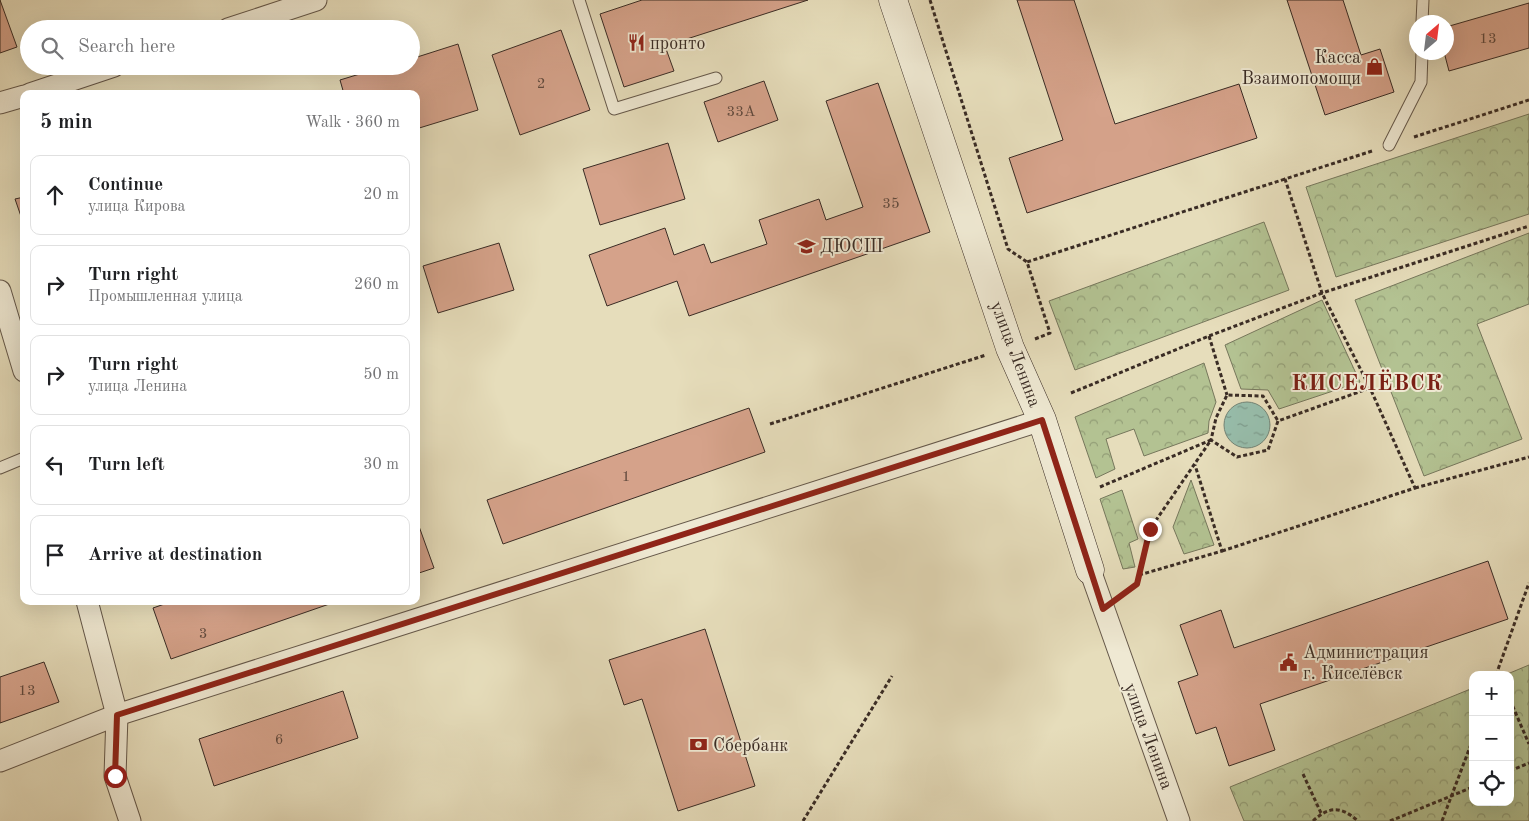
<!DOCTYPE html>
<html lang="en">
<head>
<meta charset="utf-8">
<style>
	:root { --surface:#fff; --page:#f6f6f6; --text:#202124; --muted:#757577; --line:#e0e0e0 }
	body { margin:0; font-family:"Old Standard TT",serif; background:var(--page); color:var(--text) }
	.controls { position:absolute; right:15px; bottom:15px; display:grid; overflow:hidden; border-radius:10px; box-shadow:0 5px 20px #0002 }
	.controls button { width:45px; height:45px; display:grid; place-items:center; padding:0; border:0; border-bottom:1px solid var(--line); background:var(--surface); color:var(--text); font:25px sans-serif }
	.compass { position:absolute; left:1409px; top:15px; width:45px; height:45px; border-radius:50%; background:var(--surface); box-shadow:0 5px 20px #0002; rotate:28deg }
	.stop { position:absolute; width:15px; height:15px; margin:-11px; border:4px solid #8f2418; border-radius:50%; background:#fff }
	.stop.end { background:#8f2418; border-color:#fff; box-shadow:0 1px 5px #0008 }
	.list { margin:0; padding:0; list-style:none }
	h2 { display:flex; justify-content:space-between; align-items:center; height:65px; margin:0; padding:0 20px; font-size:21px }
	h2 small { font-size:16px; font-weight:400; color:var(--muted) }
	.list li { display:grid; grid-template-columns:32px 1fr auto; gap:15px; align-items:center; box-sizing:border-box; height:80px; margin:0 10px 10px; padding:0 10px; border:1px solid var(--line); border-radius:10px }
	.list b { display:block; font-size:19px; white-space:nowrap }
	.list p { margin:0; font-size:16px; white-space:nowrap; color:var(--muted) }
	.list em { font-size:16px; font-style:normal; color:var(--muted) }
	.icon { flex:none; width:28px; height:28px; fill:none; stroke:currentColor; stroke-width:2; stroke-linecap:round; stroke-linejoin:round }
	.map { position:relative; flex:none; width:1529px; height:821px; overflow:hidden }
	.search { position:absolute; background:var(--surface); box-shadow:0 5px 20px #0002; left:20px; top:20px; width:400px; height:55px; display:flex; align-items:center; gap:12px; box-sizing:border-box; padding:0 18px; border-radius:28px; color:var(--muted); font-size:19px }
	.panel { position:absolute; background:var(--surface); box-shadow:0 5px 20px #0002; left:20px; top:90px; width:400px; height:515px; border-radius:10px }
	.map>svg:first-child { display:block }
</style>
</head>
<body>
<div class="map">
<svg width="1529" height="821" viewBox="0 0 1529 821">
	<defs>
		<pattern id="forest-crowns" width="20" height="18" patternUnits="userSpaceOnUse" patternTransform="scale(1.25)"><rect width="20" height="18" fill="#b3c292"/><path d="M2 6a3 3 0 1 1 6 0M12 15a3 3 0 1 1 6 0" fill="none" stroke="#939e77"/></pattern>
		<pattern id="water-ripples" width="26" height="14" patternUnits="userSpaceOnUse" patternTransform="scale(1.25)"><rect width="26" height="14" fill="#97bdab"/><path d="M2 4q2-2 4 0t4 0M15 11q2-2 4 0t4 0" fill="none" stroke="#7c9a8b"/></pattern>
	</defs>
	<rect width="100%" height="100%" fill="#e6ddbb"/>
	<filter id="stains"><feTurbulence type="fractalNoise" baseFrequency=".004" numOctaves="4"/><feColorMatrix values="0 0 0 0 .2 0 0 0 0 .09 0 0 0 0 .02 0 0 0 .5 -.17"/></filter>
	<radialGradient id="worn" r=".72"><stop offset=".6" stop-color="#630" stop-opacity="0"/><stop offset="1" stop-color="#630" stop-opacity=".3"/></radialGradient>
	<g fill="url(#forest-crowns)" stroke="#76775c">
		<path d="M 1529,114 L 1529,214 L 1336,277 L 1306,187 Z"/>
		<path d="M 1264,222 L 1289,290 L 1075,370 L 1049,301 Z"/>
		<path d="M 1529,233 L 1529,304 L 1477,324 L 1522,439 L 1424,476 L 1355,300 Z"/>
		<path d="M 1322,300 L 1360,382 L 1279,409 L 1268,390 L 1241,389 L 1225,345 Z"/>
		<path d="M 1204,363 L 1216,402 L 1209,421 L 1208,433 L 1144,456 L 1134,429 L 1106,439 L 1115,469 L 1096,478 L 1075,417 Z"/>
		<path d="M 1191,480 L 1214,545 L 1184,554 L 1173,527 Z"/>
		<path d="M 1122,490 L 1138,539 L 1129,543 L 1135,567 L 1123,569 L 1100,499 Z"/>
		<path d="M 1529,665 L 1529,821 L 1244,821 L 1230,787 L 1473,688 L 1473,802 L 1510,802 L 1510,675 L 1505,675 Z"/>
	</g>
	<circle fill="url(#water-ripples)" stroke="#728375" cx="1247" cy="425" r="23"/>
	<g fill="#d5a28a" stroke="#3a2c25">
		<path d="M 0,0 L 17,47 L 0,53 Z"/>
		<path d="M 642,0 L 808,0 L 665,46 L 674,71 L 624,87 L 600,14 Z"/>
		<path d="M 1017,0 L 1074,0 L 1115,124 L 1239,84 L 1257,138 L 1027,213 L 1009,158 L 1063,140 Z"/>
		<path d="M 1287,0 L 1343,0 L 1361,55 L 1380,49 L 1394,92 L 1325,115 Z"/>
		<path d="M 1529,3 L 1529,48 L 1449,71 L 1444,52 L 1446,52 L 1446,27 Z"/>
		<path d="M 561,30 L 590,110 L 520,135 L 492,55 Z"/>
		<path d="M 458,44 L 478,110 L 416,129 L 416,94 L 344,94 L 340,80 L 386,66 L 411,66 L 411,59 Z"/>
		<path d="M 764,81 L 778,120 L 718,142 L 704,102 Z"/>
		<path d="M 878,83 L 930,232 L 689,316 L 677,281 L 607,306 L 589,255 L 665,228 L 674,255 L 704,244 L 711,263 L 767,244 L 759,220 L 819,199 L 826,220 L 863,207 L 826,101 Z"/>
		<path d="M 668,143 L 685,199 L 600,225 L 583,169 Z"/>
		<path d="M 24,197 L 24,225 L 15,199 Z"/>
		<path d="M 499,243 L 514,290 L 438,313 L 423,266 Z"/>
		<path d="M 749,408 L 765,452 L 503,544 L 487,500 Z"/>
		<path d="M 416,518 L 434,568 L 416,574 Z"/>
		<path d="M 1488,561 L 1508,619 L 1260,704 L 1275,750 L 1229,766 L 1216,727 L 1196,734 L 1178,682 L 1198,675 L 1180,625 L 1221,610 L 1234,648 Z"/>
		<path d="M 173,601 L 338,601 L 171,659 L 153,608 Z"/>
		<path d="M 705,629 L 755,786 L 678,811 L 642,699 L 624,705 L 609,660 Z"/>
		<path d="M 44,662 L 59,702 L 0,723 L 0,677 Z"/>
		<path d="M 343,691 L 358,738 L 214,786 L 199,739 Z"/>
	</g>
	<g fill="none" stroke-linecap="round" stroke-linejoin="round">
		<defs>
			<g id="lane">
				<path d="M 579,0 L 614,109 L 716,78"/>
				<path d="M 1422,22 L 1423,0"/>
				<path d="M 1389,145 L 1421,82 L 1422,52"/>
				<path d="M 0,468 L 24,458"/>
			</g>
			<g id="street">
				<path d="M 228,29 L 316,0"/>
				<path d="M 30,94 L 114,66"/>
				<path d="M 0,103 L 24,96"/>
				<path d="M 0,291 L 24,371"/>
				<path d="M 1090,570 L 1179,821"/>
				<path d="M 87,601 L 117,715 L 115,776 L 130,821"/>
				<path d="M 0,761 L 117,715 L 1042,420"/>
			</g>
			<path id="secondary" d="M 893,0 L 1010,348 L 1042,420 L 1090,570"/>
		</defs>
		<use href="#lane" stroke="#65584a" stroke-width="13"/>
		<use href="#street" stroke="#65584a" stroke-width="23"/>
		<use href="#secondary" stroke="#3a2c25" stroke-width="29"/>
		<g stroke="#3a2c25" stroke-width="3" stroke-dasharray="4 2.5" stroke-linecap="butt">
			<path d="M 930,0 L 1008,249 L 1027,262"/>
			<path d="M 1414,137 L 1529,100"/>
			<path d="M 1372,151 L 1285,179 L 1322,293 L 1529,226"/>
			<path d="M 1209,336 L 1227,395"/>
			<path d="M 1035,339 L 1050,333 L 1027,262 L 1285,179"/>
			<path d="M 1071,393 L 1209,336 L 1322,293 L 1370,388 L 1278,421 L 1268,450 L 1237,457 L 1211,440 L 1216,418 L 1227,395 L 1263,396 L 1278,421"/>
			<path d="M 770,424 L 986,355"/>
			<path d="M 1100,487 L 1211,440 L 1150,529 L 1137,584 L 1124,594"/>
			<path d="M 1415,488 L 1529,457"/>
			<path d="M 1222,551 L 1415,488 L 1370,388"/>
			<path d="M 1139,575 L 1222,551 L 1195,465"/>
			<path d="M 1496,675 L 1529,583"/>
			<path d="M 1510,700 L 1529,744"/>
			<path d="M 1510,771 L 1529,763"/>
			<path d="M 1303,774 L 1321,813"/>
			<path d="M 803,821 L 892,676"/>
			<path d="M 1313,821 C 1329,806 1341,806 1358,821"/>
			<path d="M 1390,821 L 1473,787"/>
			<path d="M 1442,821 L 1473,739"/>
		</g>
		<use href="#lane" stroke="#efe9d3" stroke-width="11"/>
		<use href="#street" stroke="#efe9d3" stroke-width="21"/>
		<use href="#secondary" stroke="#efe9d3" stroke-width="28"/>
	</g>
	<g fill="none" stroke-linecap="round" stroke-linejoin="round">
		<path stroke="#8f2418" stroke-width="6" d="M 115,776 L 117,715 L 1042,420 L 1103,609 L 1137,584 L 1150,529"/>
	</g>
	<defs>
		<symbol id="restaurant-bare" viewBox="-9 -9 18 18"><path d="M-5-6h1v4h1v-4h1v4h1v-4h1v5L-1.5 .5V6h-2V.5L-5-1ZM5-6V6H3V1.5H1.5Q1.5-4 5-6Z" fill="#8f2418" stroke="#efe9d3" stroke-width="2.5" paint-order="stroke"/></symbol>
		<symbol id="shop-bare" viewBox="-9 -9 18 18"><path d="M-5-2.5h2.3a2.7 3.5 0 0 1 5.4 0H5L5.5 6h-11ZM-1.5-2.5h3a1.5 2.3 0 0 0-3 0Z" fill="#8f2418" stroke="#efe9d3" stroke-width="2.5" paint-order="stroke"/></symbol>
		<symbol id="university-bare" viewBox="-9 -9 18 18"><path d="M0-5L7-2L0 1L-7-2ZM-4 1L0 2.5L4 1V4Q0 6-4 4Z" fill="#8f2418" stroke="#efe9d3" stroke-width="2.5" paint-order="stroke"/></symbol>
		<symbol id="civic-bare" viewBox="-9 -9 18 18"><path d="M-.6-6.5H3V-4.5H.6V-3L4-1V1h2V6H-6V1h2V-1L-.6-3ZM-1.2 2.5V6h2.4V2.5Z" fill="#8f2418" stroke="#efe9d3" stroke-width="2.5" paint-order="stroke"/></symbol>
		<symbol id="bank-bare" viewBox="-9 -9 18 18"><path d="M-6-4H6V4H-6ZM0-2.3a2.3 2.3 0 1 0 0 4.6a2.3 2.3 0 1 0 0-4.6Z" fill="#8f2418" stroke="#efe9d3" stroke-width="2.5" paint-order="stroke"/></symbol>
	</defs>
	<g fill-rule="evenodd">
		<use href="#restaurant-bare" x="624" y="30" width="25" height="25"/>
		<use href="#shop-bare" x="1362" y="54" width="25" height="25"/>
		<use href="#university-bare" x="794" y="234" width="25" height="25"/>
		<use href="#civic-bare" x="1276" y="650" width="25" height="25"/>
		<use href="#bank-bare" x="686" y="732" width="25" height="25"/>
	</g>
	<g text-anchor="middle" stroke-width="4" stroke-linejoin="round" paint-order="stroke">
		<g font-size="15" fill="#614a3e">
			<text x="1488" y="43">13</text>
			<text x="541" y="88">2</text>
			<text x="741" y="116">33А</text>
			<text x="891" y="208">35</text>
			<text x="626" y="481">1</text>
			<text x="203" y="638">3</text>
			<text x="27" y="695">13</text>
			<text x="279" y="744">6</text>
		</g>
		<g font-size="18" fill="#3a2c25" stroke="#efe9d3" text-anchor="start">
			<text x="650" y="49">пронто</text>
			<text x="1361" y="63" text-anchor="end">Касса<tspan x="1361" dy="21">Взаимопомощи</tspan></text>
			<text x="820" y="252">ДЮСШ</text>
			<text x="1303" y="658">Администрация<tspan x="1303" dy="21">г. Киселёвск</tspan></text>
			<text x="713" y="751">Сбербанк</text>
		</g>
		<g font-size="18" fill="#3a2c25" stroke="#efe9d3">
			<text transform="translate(1016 354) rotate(69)" y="6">улица Ленина</text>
			<text transform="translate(1149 736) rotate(70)" y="6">улица Ленина</text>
		</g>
		<g font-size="22" font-weight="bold" letter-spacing="1" fill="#7a1f14" stroke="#efe9d3">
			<text x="1367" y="390">КИСЕЛЁВСК</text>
		</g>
	</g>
	<rect width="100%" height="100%" filter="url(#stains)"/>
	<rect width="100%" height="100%" fill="url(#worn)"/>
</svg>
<div class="controls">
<button>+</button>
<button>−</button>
<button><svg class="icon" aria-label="locate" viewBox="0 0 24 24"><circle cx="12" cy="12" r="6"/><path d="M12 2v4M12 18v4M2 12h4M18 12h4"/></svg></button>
</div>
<svg class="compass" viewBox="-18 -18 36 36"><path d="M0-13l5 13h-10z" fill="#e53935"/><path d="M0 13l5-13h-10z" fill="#757577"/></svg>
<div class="stop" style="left:115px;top:776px"></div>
<div class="stop end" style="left:1150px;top:529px"></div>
<div class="search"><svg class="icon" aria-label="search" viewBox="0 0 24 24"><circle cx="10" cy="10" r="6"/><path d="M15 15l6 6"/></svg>Search here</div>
<section class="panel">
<h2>5 min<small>Walk · 360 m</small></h2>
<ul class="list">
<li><svg class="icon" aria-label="ahead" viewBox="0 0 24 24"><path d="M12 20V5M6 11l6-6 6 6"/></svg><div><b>Continue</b><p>улица Кирова</p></div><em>20 m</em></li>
<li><svg class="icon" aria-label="right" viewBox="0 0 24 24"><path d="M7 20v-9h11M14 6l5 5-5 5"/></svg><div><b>Turn right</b><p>Промышленная улица</p></div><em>260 m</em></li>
<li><svg class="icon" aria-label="right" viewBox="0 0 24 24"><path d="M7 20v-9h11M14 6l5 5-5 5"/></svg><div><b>Turn right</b><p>улица Ленина</p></div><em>50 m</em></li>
<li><svg class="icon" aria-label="left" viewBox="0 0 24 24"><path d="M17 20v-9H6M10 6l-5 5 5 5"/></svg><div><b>Turn left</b></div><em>30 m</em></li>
<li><svg class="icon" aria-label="arrive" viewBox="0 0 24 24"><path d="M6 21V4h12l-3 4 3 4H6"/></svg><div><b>Arrive at destination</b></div></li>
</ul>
</section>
</div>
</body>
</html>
